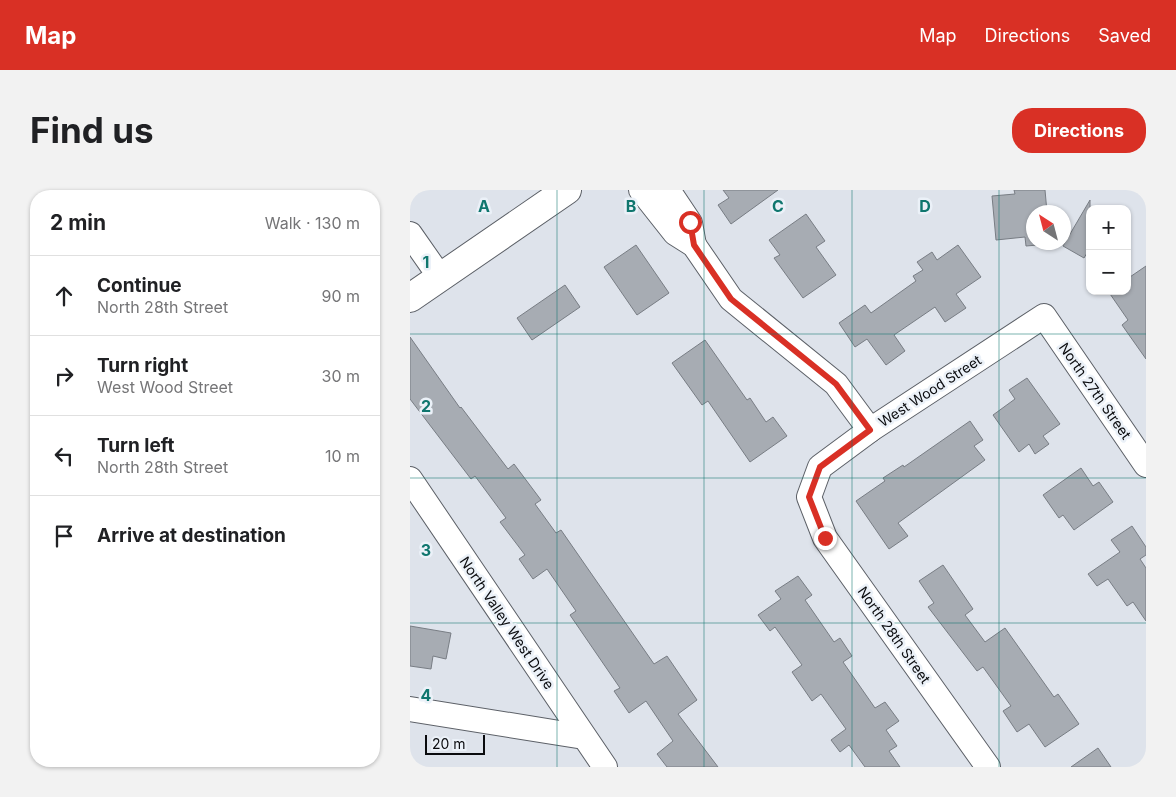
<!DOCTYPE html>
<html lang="en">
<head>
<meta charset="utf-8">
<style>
	:root { --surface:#fff; --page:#f2f2f2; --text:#202124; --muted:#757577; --line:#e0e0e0; --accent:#d93025 }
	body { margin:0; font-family:Inter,sans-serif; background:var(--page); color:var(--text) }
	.controls { position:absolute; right:15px; top:15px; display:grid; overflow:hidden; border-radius:10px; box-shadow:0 1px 4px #0004 }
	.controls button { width:45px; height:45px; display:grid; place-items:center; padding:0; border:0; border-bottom:1px solid var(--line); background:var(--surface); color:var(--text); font:25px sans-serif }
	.compass { position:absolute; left:616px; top:15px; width:45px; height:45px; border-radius:50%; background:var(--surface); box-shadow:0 1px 4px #0004; rotate:324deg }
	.scale { position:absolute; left:15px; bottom:12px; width:60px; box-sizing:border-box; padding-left:5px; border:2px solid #0a0b0e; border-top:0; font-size:14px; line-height:18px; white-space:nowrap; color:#0a0b0e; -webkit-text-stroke:4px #ebf1f8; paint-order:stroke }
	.stop { position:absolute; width:15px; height:15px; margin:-11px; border:4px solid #d93025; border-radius:50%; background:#fff }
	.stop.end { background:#d93025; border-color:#fff; box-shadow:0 1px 5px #0008 }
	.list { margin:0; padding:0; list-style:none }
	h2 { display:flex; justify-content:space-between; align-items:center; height:65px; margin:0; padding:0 20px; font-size:21px }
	h2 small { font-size:16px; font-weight:400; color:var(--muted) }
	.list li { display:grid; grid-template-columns:32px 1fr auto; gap:15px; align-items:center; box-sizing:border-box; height:80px; padding:0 20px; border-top:1px solid var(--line) }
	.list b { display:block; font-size:19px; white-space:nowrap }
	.list p { margin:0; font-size:16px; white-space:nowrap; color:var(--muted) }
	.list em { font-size:16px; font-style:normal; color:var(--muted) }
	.icon { flex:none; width:28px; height:28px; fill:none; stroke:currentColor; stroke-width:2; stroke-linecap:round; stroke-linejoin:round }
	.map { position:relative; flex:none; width:736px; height:577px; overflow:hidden; border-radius:20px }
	header { display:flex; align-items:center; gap:30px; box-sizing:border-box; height:70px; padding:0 25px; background:var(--accent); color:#fff }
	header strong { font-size:24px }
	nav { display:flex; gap:28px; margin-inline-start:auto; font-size:18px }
	.intro { display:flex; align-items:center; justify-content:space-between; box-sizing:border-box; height:120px; padding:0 30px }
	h1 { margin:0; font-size:35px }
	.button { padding:12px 22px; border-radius:20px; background:var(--accent); color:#fff; font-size:18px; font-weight:700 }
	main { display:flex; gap:30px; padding:0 30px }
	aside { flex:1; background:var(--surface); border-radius:20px; box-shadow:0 1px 4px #0004 }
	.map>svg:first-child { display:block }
</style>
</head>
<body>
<header>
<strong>Map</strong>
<nav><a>Map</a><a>Directions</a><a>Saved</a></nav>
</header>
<div class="intro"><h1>Find us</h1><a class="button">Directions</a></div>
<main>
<aside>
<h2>2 min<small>Walk · 130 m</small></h2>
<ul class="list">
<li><svg class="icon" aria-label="ahead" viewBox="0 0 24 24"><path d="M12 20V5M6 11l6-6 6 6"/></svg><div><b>Continue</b><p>North 28th Street</p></div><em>90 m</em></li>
<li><svg class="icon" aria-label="right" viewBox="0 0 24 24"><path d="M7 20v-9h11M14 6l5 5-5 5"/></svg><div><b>Turn right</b><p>West Wood Street</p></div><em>30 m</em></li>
<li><svg class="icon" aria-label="left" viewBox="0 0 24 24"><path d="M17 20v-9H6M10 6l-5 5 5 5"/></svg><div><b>Turn left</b><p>North 28th Street</p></div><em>10 m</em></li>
<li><svg class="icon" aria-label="arrive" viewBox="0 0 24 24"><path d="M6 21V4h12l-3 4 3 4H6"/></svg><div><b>Arrive at destination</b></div></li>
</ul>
</aside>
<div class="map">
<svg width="736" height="577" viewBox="0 0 736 577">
	<rect width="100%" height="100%" fill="#dee3eb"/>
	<g fill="#a7acb3" stroke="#787d84">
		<path d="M 313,0 L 368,0 L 321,34 L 308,15 L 319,8 Z"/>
		<path d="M 604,0 L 635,0 L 637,22 L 624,22 L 624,52 L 640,54 L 616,56 L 615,47 L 586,50 L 582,6 L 605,4 Z"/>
		<path d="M 680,10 L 680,58 L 674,68 L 653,56 Z"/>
		<path d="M 396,24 L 415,51 L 406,57 L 426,85 L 393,108 L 364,68 L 370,65 L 359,50 Z"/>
		<path d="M 226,55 L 259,103 L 227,125 L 194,77 Z"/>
		<path d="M 548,55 L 571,87 L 546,104 L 556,118 L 535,132 L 525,117 L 484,145 L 495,161 L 476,175 L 457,149 L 445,157 L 429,133 L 455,115 L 461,123 L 506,91 L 503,86 L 513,80 L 507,72 L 522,62 L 527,70 Z"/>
		<path d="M 736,76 L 736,169 L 712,135 L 718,130 L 698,101 L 717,101 L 717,89 Z"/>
		<path d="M 155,95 L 170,117 L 122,150 L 107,128 Z"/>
		<path d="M 0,147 L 50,218 L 51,217 L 98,279 L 104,274 L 131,310 L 125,314 L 146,343 L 151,340 L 244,474 L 257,466 L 287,510 L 268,524 L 308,577 L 257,577 L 247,564 L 263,551 L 236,511 L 219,523 L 204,501 L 210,498 L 160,425 L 166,421 L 137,379 L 123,389 L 109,369 L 115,365 L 90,332 L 96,328 L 65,286 L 61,289 L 0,209 Z"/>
		<path d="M 295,150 L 337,210 L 340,208 L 356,232 L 363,227 L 377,246 L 340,272 L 298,211 L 292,215 L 262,173 Z"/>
		<path d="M 617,188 L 650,234 L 633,246 L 639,254 L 625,264 L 619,254 L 609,262 L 583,225 L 605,209 L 599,200 Z"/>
		<path d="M 560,231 L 573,250 L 564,256 L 575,270 L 488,333 L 498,346 L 479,359 L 446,311 L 475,291 L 473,288 L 493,275 L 494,277 Z"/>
		<path d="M 671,278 L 683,296 L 689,292 L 703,312 L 664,340 L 653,325 L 649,328 L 633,305 Z"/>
		<path d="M 722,336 L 736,357 L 736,365 L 730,369 L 736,378 L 736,431 L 723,412 L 717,416 L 698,389 L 687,396 L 678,384 L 710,362 L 701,350 Z"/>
		<path d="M 533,375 L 563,419 L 555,425 L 575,452 L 595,438 L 644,507 L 648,504 L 669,534 L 635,557 L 619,534 L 607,542 L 593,521 L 601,516 L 573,477 L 567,481 L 518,417 L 524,413 L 509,391 Z"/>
		<path d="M 388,386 L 402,405 L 395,410 L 424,452 L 430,448 L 442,466 L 433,472 L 465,518 L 475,512 L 489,531 L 476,540 L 487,556 L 479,561 L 490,577 L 455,577 L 439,555 L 430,562 L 421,550 L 436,539 L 411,504 L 402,511 L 382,482 L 392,475 L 365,437 L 360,441 L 348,425 L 371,409 L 365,401 Z"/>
		<path d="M 0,436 L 41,443 L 36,469 L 23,466 L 21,479 L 0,476 Z"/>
		<path d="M 688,558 L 701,577 L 661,577 Z"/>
	</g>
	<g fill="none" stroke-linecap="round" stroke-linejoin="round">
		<defs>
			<g id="minor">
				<path d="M 231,0 L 265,43 L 284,55 L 321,109 L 426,194 L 460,240"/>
				<path d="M 258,0 L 280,33 L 284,55"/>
				<path d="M 0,44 L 30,87"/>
				<path d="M 0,289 L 195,577"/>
				<path d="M 0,519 L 174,547"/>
				<path d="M 578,577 L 415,348 L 399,307 L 410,277 L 460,240 L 634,126 L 736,275"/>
			</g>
			<path id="major" d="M 0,108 L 157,0"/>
		</defs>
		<use href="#minor" stroke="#5c6067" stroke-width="26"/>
		<use href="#major" stroke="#5c6067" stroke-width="30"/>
		<use href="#minor" stroke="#fff" stroke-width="24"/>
		<use href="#major" stroke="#fff" stroke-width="28"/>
	</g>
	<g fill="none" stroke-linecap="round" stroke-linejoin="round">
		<path stroke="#d93025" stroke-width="6" d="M 280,32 L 284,55 L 321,109 L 426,194 L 460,240 L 410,277 L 399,307 L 415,348"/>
	</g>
	<path fill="none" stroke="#0f766e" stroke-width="1" stroke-opacity="0.55" d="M 147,0 L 147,577M 294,0 L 294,577M 442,0 L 442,577M 589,0 L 589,577M 0,144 L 736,144M 0,288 L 736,288M 0,433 L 736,433"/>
	<g text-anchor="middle" stroke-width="5" stroke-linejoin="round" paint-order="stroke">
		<g font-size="14" fill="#0a0b0e" stroke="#ebf1f8">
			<text transform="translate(520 201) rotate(-33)" y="5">West Wood Street</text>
			<text transform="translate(685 201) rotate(55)" y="5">North 27th Street</text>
			<text transform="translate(97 433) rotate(56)" y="5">North Valley West Drive</text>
			<text transform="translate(484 445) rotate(55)" y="5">North 28th Street</text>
		</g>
	</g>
	<g font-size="16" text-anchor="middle" font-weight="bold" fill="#0f766e" stroke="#ebf1f8" stroke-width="5" stroke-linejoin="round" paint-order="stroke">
		<text x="74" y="22">A</text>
		<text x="221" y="22">B</text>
		<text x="368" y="22">C</text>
		<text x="515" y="22">D</text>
		<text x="16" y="78">1</text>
		<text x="16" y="222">2</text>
		<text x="16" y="366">3</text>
		<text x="16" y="511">4</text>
	</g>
</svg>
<div class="controls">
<button>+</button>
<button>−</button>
</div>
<svg class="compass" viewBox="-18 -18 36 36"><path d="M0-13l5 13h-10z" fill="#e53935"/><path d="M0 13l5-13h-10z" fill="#757577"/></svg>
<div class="scale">20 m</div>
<div class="stop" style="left:280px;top:32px"></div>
<div class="stop end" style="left:415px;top:348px"></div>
</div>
</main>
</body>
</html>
